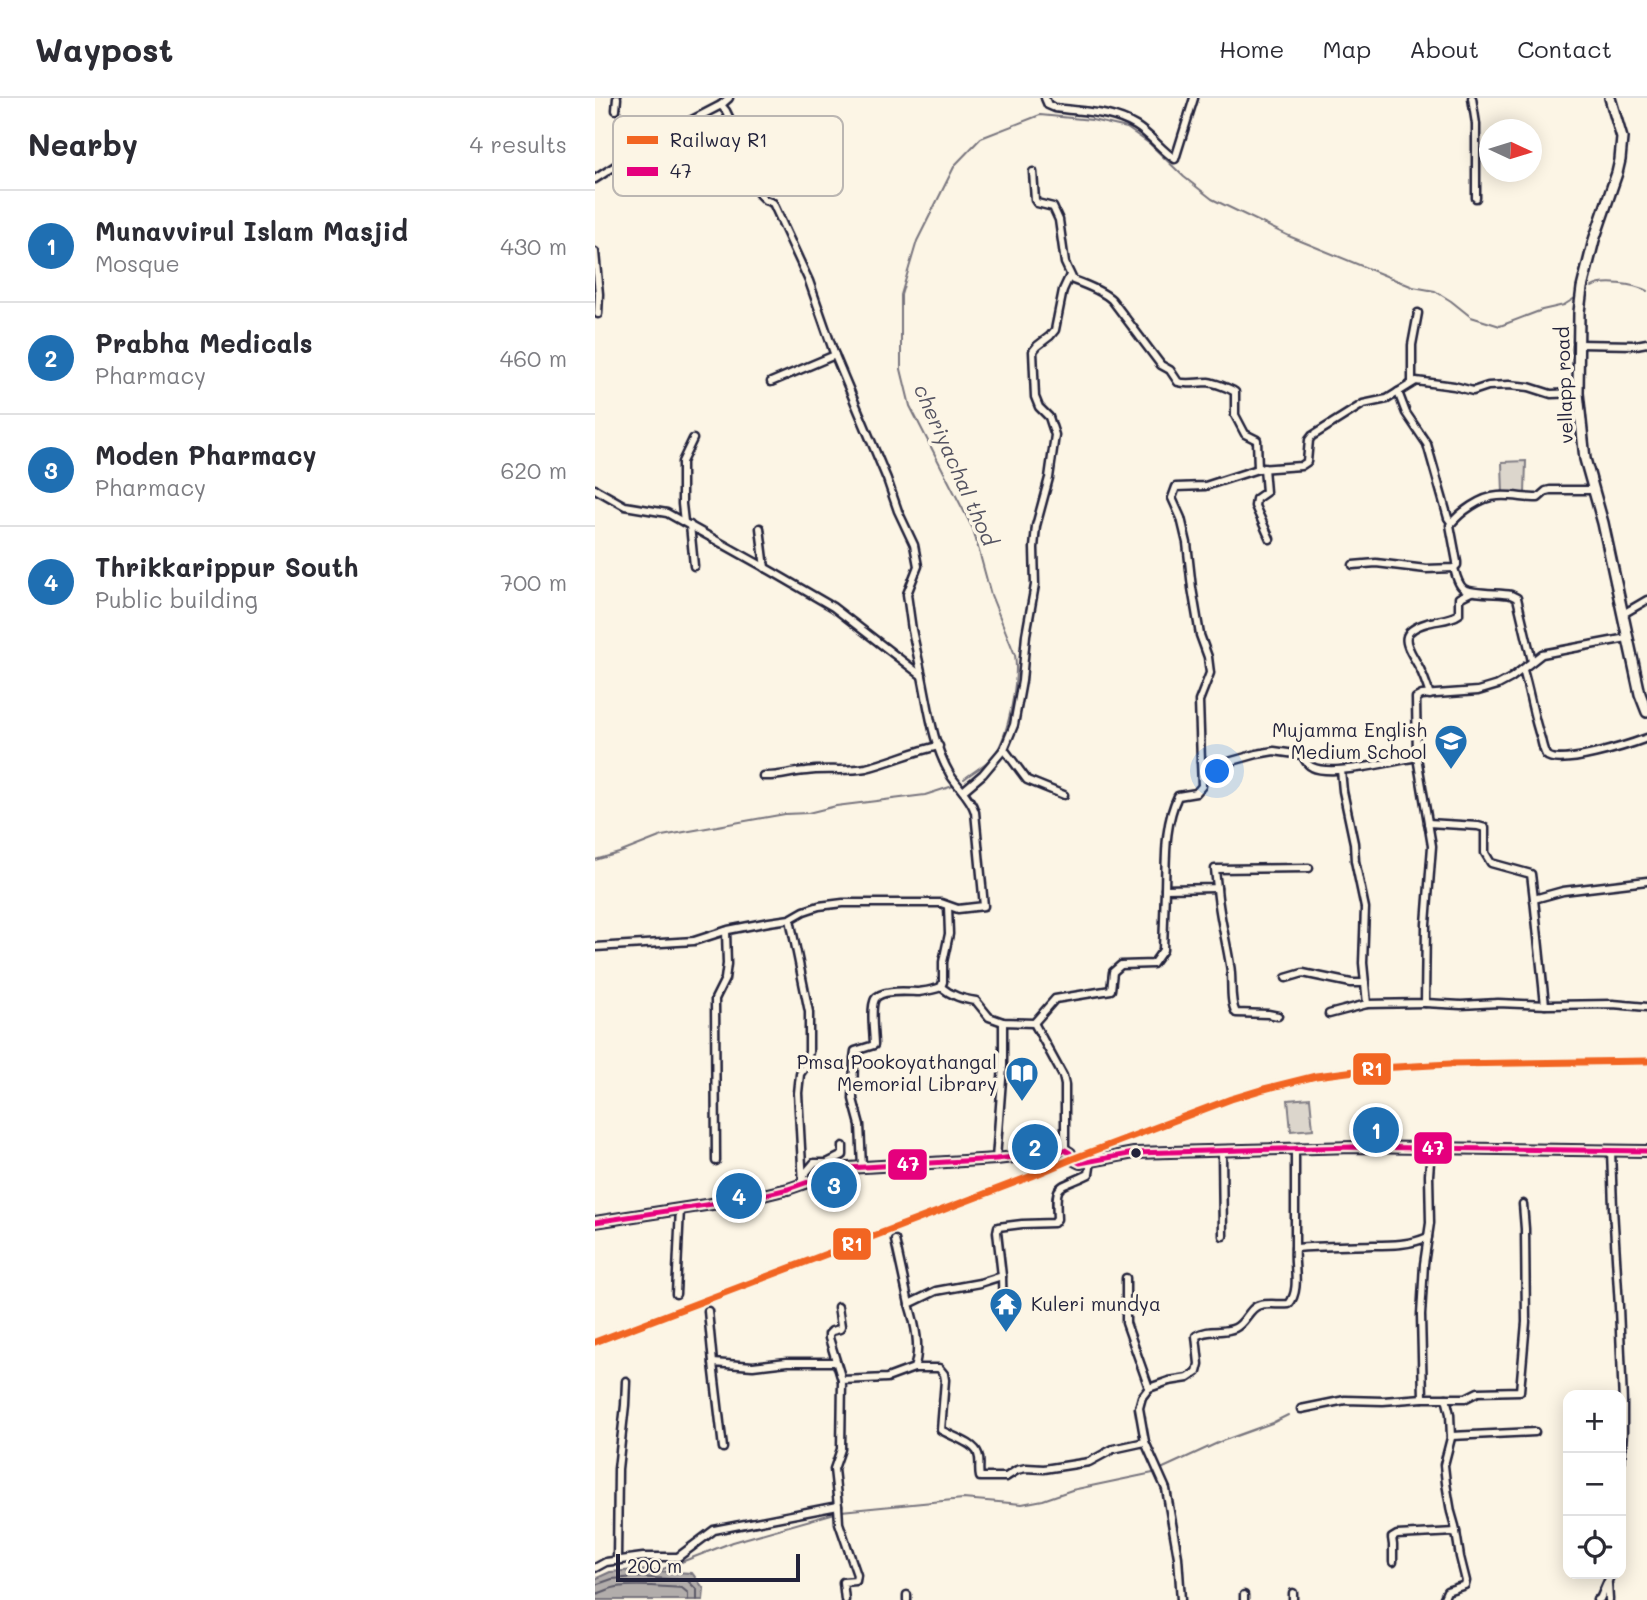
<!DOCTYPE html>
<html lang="en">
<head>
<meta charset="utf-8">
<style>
	:root { --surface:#fff; --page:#f2f2f3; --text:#2b2b33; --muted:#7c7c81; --line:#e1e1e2; --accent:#1f6fb2 }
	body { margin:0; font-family:Mali,sans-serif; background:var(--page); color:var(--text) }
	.controls { position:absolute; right:21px; bottom:21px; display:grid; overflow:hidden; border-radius:14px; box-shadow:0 4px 18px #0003 }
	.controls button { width:63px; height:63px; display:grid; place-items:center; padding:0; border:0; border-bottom:2px solid var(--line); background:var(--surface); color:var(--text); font:35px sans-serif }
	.compass { position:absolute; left:884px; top:21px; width:63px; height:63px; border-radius:50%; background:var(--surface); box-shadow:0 4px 18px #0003; rotate:94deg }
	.scale { position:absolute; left:21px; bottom:18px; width:184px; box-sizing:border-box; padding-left:7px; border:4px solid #22223b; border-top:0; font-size:19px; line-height:24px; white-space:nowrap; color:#22223b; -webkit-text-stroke:5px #fcf5e5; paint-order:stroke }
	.you { position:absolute; left:623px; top:674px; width:24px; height:24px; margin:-18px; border:5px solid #fff; border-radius:50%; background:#1a73e8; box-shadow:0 0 0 10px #1a73e833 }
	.badge { display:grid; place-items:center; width:46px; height:46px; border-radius:50%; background:var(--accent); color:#fff; font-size:23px; font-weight:700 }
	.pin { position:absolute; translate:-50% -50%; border:4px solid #fff; box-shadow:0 2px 7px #0006 }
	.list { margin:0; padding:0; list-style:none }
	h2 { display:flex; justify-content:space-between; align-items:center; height:91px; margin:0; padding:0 28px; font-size:30px }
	h2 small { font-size:23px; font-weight:400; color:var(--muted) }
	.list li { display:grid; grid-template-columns:46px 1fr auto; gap:21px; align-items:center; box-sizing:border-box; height:112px; padding:0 28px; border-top:2px solid var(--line) }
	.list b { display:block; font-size:26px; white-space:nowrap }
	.list p { margin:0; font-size:23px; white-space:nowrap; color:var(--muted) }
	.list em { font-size:23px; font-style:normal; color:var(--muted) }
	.icon { flex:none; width:38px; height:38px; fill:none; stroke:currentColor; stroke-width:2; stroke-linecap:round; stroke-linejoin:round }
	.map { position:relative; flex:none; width:1052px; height:1502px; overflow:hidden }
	header { display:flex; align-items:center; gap:42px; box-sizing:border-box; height:98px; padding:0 35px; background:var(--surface); border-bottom:2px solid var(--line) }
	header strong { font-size:33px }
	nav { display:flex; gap:38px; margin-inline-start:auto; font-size:24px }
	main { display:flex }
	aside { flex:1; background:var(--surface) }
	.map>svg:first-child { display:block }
</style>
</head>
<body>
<header>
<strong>Waypost</strong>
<nav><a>Home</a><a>Map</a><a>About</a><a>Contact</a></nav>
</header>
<main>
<aside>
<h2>Nearby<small>4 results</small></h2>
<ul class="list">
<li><span class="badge">1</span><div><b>Munavvirul Islam Masjid</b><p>Mosque</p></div><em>430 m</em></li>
<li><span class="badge">2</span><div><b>Prabha Medicals</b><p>Pharmacy</p></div><em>460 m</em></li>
<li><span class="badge">3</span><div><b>Moden Pharmacy</b><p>Pharmacy</p></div><em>620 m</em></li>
<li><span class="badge">4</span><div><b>Thrikkarippur South</b><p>Public building</p></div><em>700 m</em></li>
</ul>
</aside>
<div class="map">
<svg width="1052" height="1502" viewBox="0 0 1052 1502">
	<rect width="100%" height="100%" fill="#fcf5e5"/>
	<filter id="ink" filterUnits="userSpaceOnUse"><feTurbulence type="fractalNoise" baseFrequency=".0143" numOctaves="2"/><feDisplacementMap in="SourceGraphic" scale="14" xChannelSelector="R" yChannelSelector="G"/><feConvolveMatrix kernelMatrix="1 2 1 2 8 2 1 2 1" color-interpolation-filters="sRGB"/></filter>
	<g filter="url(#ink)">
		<g fill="#dcd6cc" stroke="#7f7c84" stroke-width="2">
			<path d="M 931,363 L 930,396 L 908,396 L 907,364 Z"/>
			<path d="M 715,1000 L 718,1031 L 696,1033 L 693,1002 Z"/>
		</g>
		<path fill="#b2adab" stroke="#78757e" stroke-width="2" d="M 41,1472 L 97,1475 L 109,1491 L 108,1502 L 0,1502 L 0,1481 L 15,1474 Z"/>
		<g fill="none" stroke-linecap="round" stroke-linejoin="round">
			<g stroke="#5c5a68" stroke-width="2">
				<path d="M 0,1487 L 17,1481 L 41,1479 L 92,1482 L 102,1492 L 102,1502"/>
				<path d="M 0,1496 C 8,1495 14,1490 22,1489 C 44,1486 66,1489 87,1490 L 93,1495 L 93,1502"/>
			</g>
			<g stroke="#78757e" stroke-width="2">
				<path d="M 997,189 C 1008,182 1039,186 1052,193"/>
				<path d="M 369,681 C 380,672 395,665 402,653 C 414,633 424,580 420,557 L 396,497 L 378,431 L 315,308 L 306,271 L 306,197 L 322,143 L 360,67 L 386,40 L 445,17 L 497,22 L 532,30 L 555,46 L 589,79 L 617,101 L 696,139 L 818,189 L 840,193 L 856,203 L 876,219 L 905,228 L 947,212 L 969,207 L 980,200"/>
				<path d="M 0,762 L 24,755 L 67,738 L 190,716 L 213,715 L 241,708 L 330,697 L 358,688"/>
				<path d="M 566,1371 L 627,1343 L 677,1325 L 693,1317"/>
				<path d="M 246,1413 L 368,1401 L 427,1406 L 448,1402 L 477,1392 L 558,1375"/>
				<path d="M 63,1473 L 138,1444 L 240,1415"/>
			</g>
			<defs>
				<g id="street">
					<path d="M 134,0 L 126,7 L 131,13 L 145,42 L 157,59 L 164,82 L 164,96 L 170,102 L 178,105 L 214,183 L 239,255 L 292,381 L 303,413 L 319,447 L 323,468 L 312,496 L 317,532 L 327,578"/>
					<path d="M 450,0 L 453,7 L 460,10 C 488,14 516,13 541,28 C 556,37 566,52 580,61 L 599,0"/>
					<path d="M 877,0 L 881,26 L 881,100"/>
					<path d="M 21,12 L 22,0"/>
					<path d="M 438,74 L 440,102 L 442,105 L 458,109 L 464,122 L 470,165 L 478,182 C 489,186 509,194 517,202 L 566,267 L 575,272 L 583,284 C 593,287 602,284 613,284 C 620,285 634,290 640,294 L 640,317 L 650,336 L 662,342 L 663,371"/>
					<path d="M 0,81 L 70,36 L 126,7"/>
					<path d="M 0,154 L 4,196 L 3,216"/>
					<path d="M 983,246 L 1041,247 L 1052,245"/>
					<path d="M 176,284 L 240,257"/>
					<path d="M 817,284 L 817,247 L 823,215"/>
					<path d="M 803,294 L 811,315 L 832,346 L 853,420 L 856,424"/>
					<path d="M 669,370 L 671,394 L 661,401 L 660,408 L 675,441"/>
					<path d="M 0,391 L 30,408 L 72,415 L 176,473 L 238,509 L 327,578 C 334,612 338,648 356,678 C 364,690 376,700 380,714 L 389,808 L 363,811 L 346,805 L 248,805 L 224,808 L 209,813 L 195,821"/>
					<path d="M 89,424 L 87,406 L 87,364 L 98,341"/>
					<path d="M 95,427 L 99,468"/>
					<path d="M 165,430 L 170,470"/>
					<path d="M 758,467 L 781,465 L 831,471 L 859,470 L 862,467 L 862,464 L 855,427 C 865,414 886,399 903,398 C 916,397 930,400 943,400 L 951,393 L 955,392 L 998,392"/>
					<path d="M 859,470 C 861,477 863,487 869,491 C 876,496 906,495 916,497 L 922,500 L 937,563"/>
					<path d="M 1028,516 L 1052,502"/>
					<path d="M 928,572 C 935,595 938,618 946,641 C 947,646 949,653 951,657 C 963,670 1036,646 1052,640"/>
					<path d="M 835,597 C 832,588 829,579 825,571 C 813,548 799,535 832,525 C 843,522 856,522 864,516 L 864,500 L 876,494"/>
					<path d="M 409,651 L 432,682 L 469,697"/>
					<path d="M 606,664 L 604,603 L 615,575 L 613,559 L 605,537 L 597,490 L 592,445 L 586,420 L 577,400 L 581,389 L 610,388 L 663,371 L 706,368 L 712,364 L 714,342 L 717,338 L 768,306 L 792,301 L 821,283 L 859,288 L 878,293 L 893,288 L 914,287 L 934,289 L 956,296 L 983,295"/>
					<path d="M 746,672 L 748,693 L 759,745 L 760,763 L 770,810 L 768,865 L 772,906"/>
					<path d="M 168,678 C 183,679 196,674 211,673 C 231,670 251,674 271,670 C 296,664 318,653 344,648"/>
					<path d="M 368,693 L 388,676 L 409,651 L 419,627 L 427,583 L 431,537 L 440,487 L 439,450 L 441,428 L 454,380 L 460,337 L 454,319 L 444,309 L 440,299 L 438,253 L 442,248 L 455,238 L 460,232 L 468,192 L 475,177"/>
					<path d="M 833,725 L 883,728 L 890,730 L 890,755 L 896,765 L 936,776 L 939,801"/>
					<path d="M 622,790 C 624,817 631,841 635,867 C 638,882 634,903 641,915 L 673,916 L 683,918"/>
					<path d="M 570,791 C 571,760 569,727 583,698 L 601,695 L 607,688 L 606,664 L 630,665 L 662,656 L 679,653 L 707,657 C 710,662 712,667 717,669 C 737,679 799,663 822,659"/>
					<path d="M 353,808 L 354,836 L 348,864 L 348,884 L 346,889 C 357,898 367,901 381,903 L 394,919 L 408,924 L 439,925 L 460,901 L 516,892 L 518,874 L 526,867 L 558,866 L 568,852 L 570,791 L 622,790 L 620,771 L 714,770"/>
					<path d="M 0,849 L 99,843 L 133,832 L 174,824 L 195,821 L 214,914 L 214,954 L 210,969 L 205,976 L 203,995 L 208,1086"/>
					<path d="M 691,880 L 708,875 L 756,885 L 770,885"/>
					<path d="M 830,905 L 866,907 L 903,905 L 953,907 L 1018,906 L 1052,909"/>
					<path d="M 950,907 L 939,801 L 968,793 L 1052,783"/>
					<path d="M 734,916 L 772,906 L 830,905 L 831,826 L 837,748 L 822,659 L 821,600 L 827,597 L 883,593 L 903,587 L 916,580 L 947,556 L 1032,540"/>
					<path d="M 439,925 L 468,978 L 470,987 L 470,1052"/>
					<path d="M 836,1050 L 834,1077 L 835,1125 L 829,1166 L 826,1217 L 828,1300 L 851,1300 L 855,1316 L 856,1340 L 849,1367 L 851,1385 L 856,1414 L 860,1428 L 865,1459 L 871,1483 L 870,1487 L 852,1493 L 848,1502"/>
					<path d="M 1016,1052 L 1018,1110 L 1024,1209 L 1028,1305 L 1028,1334 L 1026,1363"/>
					<path d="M 627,1053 L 628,1138"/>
					<path d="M 401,1061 L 408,968 L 408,924"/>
					<path d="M 121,1063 L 120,901 L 130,881 L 132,866 L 131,833"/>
					<path d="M 267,1069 L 265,1027 L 258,1001 L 259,960 L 260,953 L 279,947 C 279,937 275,910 280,901 C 286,891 313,894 324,894 C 331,893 339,892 346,889"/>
					<path d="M 208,1078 L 219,1065 L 232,1065 L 248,1057 L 248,1048"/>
					<path d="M 300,1142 L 314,1206"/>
					<path d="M 700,1150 C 726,1148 752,1148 778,1147 C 797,1147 815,1147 833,1139"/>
					<path d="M 407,1178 L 408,1221"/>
					<path d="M 531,1180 L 531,1225 L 554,1290"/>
					<path d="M 81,1196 L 85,1110"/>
					<path d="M 243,1209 L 246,1228 L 245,1231 L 237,1233 L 234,1236 L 234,1240 L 247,1282"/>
					<path d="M 113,1213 L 118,1265 L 158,1268 L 192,1264 L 241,1264"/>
					<path d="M 118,1265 L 128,1350"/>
					<path d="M 319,1270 L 344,1270 L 349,1276 L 350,1282 L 346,1332 C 356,1338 380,1345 383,1356 C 386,1363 383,1371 385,1379 L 411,1379 L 422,1372 L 431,1370 L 449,1371 L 494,1364 L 518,1351 L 550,1344"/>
					<path d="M 851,1300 L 871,1300 L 883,1294 L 925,1293 L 931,1224 L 930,1131 L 928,1106"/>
					<path d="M 706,1311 L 750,1302 L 788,1303 L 828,1300"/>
					<path d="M 856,1338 L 940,1334"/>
					<path d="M 243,1408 L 244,1425 L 262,1477 L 261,1483 L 248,1484 L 250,1502"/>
					<path d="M 22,1463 L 23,1371 L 30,1307 L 31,1283"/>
					<path d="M 798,1464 L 798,1447 L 797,1440 L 802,1437 L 861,1434"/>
					<path d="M 0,1470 L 11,1464 L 48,1459 L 83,1459 L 119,1432 L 243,1408 L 239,1371 L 246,1351 L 247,1282 L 292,1280 L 319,1270 C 326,1250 320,1226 314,1206 L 341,1193 L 385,1185 L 407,1178 L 402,1134 L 403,1129 L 427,1126 L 459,1125 L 462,1121 C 460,1082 462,1092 494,1076 L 496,1063"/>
					<path d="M 1013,1486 L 1014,1502"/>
					<path d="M 312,1497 L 312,1502"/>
					<path d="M 649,1497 L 649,1502"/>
					<path d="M 586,1502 L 583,1459 L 571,1391 L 550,1344 L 544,1310 L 547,1299 L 554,1290 L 574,1283 L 593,1280 L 602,1274 L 604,1266 L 601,1238 C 614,1230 627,1236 640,1230 C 651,1225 654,1209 665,1207 C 673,1205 685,1207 694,1206 C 706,1192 698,1167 700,1150 L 700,1051"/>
					<path d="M 698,1502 L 698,1495"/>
					<path d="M 1002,1502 L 1005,1501 L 1016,1476"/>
				</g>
				<g id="secondary">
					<path d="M 1015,0 L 1027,40 L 1025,62 L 1022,75 L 999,142 L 987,190 L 984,214 L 983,295 L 990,361 L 1008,425 L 1045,596 L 1052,614"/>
					<path d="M 0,1124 L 156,1100 L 193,1091 L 253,1070 L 401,1061 L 437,1057 L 470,1052 L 475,1055 L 477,1061 L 485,1065 L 539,1055 L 759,1049 L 1052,1053"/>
				</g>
			</defs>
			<use href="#street" stroke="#22223b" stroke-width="11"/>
			<use href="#secondary" stroke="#22223b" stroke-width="14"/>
			<use href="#street" stroke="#fcf5e5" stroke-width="6"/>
			<use href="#secondary" stroke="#fcf5e5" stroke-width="9"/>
			<defs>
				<path id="bus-1" d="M 0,1124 L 156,1100 L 193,1091 L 253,1070 L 401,1061 L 437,1057 L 470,1052 L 475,1055 L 477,1061 L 485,1065 L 539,1055 L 759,1049 L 1052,1053"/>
			</defs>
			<use href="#bus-1" stroke="#fcf5e5" stroke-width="10"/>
			<use href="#bus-1" stroke="#e5007d" stroke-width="5"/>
			<defs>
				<path id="rail-1" d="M 0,1244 L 437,1078 L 477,1061 L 636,1001 L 669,991 L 721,978 L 784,970 L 855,966 L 1052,963"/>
			</defs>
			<use href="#rail-1" stroke="#fcf5e5" stroke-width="12"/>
			<use href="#rail-1" stroke="#f26522" stroke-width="7"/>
		</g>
	</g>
	<defs>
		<symbol id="school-pin" viewBox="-11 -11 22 30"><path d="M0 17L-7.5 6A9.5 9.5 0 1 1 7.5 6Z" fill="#1f6fb2" stroke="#fcf5e5"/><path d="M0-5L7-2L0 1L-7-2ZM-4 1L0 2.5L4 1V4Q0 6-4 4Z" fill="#fff"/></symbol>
		<symbol id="library-pin" viewBox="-11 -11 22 30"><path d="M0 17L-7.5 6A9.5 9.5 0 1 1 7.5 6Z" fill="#1f6fb2" stroke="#fcf5e5"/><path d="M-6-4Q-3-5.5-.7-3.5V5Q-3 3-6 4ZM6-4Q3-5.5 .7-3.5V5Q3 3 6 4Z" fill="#fff"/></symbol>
		<symbol id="temple-pin" viewBox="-11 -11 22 30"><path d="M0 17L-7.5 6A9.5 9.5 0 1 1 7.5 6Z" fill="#1f6fb2" stroke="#fcf5e5"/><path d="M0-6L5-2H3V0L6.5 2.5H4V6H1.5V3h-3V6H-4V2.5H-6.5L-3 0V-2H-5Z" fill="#fff"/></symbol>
	</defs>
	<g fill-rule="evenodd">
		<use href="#school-pin" x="837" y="624" width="38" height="52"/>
		<use href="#library-pin" x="408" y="956" width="38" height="52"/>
		<use href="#temple-pin" x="392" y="1187" width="38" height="52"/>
	</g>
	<circle fill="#22223b" stroke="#fcf5e5" stroke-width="2.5" cx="541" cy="1055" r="6"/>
	<g text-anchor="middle" stroke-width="7" stroke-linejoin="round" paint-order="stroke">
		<g font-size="19" fill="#22223b" stroke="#fcf5e5">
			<text transform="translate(969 287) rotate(-92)" y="7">vellapp road</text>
		</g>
		<g font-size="19" fill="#22223b" stroke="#fcf5e5" text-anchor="end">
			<text x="832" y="639">Mujamma English<tspan x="832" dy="22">Medium School</tspan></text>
			<text x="402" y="971">Pmsa Pookoyathangal<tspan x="402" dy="22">Memorial Library</tspan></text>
			<text x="436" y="1213" text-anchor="start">Kuleri mundya</text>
		</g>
		<g font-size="21" font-style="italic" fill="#545362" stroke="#fcf5e5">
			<text transform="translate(360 367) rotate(66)" y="7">cheriyachal thod</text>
		</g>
	</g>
	<rect x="18" y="18" width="230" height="80" rx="10" fill="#fcf5e5" stroke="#bbb6b2" stroke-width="2"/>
	<rect x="32" y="38" width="31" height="8" fill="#f26522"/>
	<rect x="32" y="69" width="31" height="9" fill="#e5007d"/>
	<g font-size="19" fill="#22223b">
		<text x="75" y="49">Railway R1</text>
		<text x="75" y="80">47</text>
	</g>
	<g stroke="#fcf5e5" stroke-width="2.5">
		<rect x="757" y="954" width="40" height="34" rx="7" fill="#f26522"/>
		<rect x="818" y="1033" width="40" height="34" rx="7" fill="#e5007d"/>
		<rect x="292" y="1050" width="41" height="33" rx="7" fill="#e5007d"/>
		<rect x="237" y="1129" width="40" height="34" rx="7" fill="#f26522"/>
	</g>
	<g font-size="19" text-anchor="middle" font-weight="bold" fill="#fff">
		<text x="777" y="978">R1</text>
		<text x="838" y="1057">47</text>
		<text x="313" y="1073">47</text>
		<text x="257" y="1153">R1</text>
	</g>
</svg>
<div class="controls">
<button>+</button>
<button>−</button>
<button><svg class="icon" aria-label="locate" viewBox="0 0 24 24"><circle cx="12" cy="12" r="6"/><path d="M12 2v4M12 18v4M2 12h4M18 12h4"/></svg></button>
</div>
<svg class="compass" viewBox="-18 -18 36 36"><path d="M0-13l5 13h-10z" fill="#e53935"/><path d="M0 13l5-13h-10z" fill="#7c7c81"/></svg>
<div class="scale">200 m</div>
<div class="you"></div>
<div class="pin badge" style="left:781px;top:1032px">1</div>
<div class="pin badge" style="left:440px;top:1049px">2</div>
<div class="pin badge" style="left:239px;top:1087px">3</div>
<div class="pin badge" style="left:144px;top:1098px">4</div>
</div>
</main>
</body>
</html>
